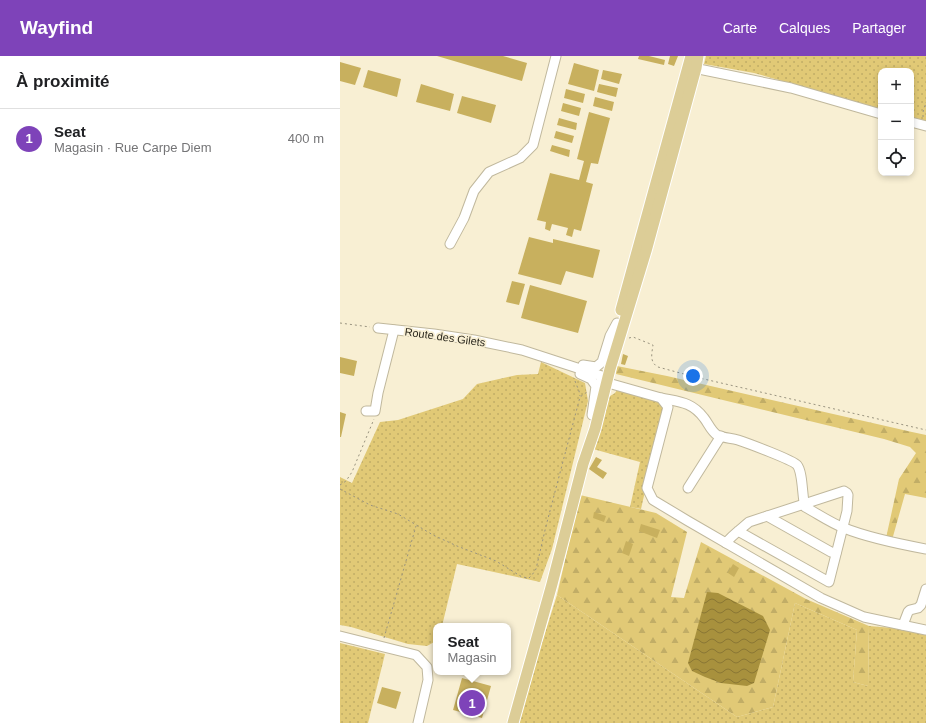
<!DOCTYPE html>
<html lang="fr">
<head>
<meta charset="utf-8">
<style>
	:root { --surface:#fff; --page:#f6f6f6; --text:#202124; --muted:#757577; --line:#e0e0e0; --accent:#7e43b9 }
	body { margin:0; font-family:Helvetica,sans-serif; background:var(--page); color:var(--text) }
	.controls { position:absolute; right:12px; top:12px; display:grid; overflow:hidden; border-radius:8px; box-shadow:0 2px 6px #0003 }
	.controls button { width:36px; height:36px; display:grid; place-items:center; padding:0; border:0; border-bottom:1px solid var(--line); background:var(--surface); color:var(--text); font:20px sans-serif }
	.you { position:absolute; left:353px; top:320px; width:14px; height:14px; margin:-10px; border:3px solid #fff; border-radius:50%; background:#1a73e8; box-shadow:0 0 0 6px #1a73e833 }
	.badge { display:grid; place-items:center; width:26px; height:26px; border-radius:50%; background:var(--accent); color:#fff; font-size:13px; font-weight:700 }
	.pin { position:absolute; translate:-50% -50%; border:2px solid #fff; box-shadow:0 1px 4px #0006 }
	.popup { position:absolute; left:93px; top:567px; width:78px; height:52px; box-sizing:border-box; display:grid; place-content:center; border-radius:8px; background:var(--surface); filter:drop-shadow(0 1px 3px #0005); font-size:13px; white-space:nowrap; color:var(--muted) }
	.popup b { font-size:15px; color:var(--text) }
	.popup::after { content:''; position:absolute; left:50%; top:100%; margin-left:-8px; border:8px solid transparent; border-top-color:var(--surface) }
	.list { margin:0; padding:0; list-style:none }
	h2 { display:flex; justify-content:space-between; align-items:center; height:52px; margin:0; padding:0 16px; font-size:17px }
	h2 small { font-size:13px; font-weight:400; color:var(--muted) }
	.list li { display:grid; grid-template-columns:26px 1fr auto; gap:12px; align-items:center; box-sizing:border-box; height:60px; padding:0 16px; border-top:1px solid var(--line) }
	.list b { display:block; font-size:15px; white-space:nowrap }
	.list p { margin:0; font-size:13px; white-space:nowrap; color:var(--muted) }
	.list em { font-size:13px; font-style:normal; color:var(--muted) }
	.icon { flex:none; width:22px; height:22px; fill:none; stroke:currentColor; stroke-width:2; stroke-linecap:round; stroke-linejoin:round }
	.map { position:relative; flex:none; width:586px; height:667px; overflow:hidden }
	header { display:flex; align-items:center; gap:24px; box-sizing:border-box; height:56px; padding:0 20px; background:var(--accent); color:#fff }
	header strong { font-size:19px }
	nav { display:flex; gap:22px; margin-inline-start:auto; font-size:14px }
	main { display:flex }
	aside { flex:1; background:var(--surface) }
	.map>svg:first-child { display:block }
</style>
</head>
<body>
<header>
<strong>Wayfind</strong>
<nav><a>Carte</a><a>Calques</a><a>Partager</a></nav>
</header>
<main>
<aside>
<h2>À proximité<small></small></h2>
<ul class="list">
<li><span class="badge">1</span><div><b>Seat</b><p>Magasin · Rue Carpe Diem</p></div><em>400 m</em></li>
</ul>
</aside>
<div class="map">
<svg width="586" height="667" viewBox="0 0 586 667">
	<defs>
		<pattern id="grass-dots" width="8" height="8" patternUnits="userSpaceOnUse"><rect width="8" height="8" fill="#e1c976"/><path d="M2 2h.1M6 6h.1" fill="none" stroke="#c1ad66" stroke-width="1.8" stroke-linecap="round"/></pattern>
		<pattern id="forest-firs" width="22" height="20" patternUnits="userSpaceOnUse"><rect width="22" height="20" fill="#e1c976"/><path d="M5 1l3.5 6h-7zM16 11l3.5 6h-7z" fill="#c1ad66"/></pattern>
		<pattern id="water-waves" width="16" height="10" patternUnits="userSpaceOnUse"><rect width="16" height="10" fill="#a8913d"/><path d="M0 5q4-4 8 0t8 0" fill="none" stroke="#897633"/></pattern>
	</defs>
	<rect width="100%" height="100%" fill="#f8efd3"/>
	<g fill="url(#grass-dots)">
		<path d="M 366,0 L 586,0 L 586,66 L 571,62 L 571,15 L 541,15 L 541,53 L 414,17 L 364,8 Z"/>
		<path d="M 201,306 L 245,327 L 248,345 L 212,493 L 200,526 L 117,508 L 102,570 L 96,570 L 96,585 L 87,590 L 68,588 L 11,571 L 0,569 L 0,421 L 12,427 L 40,366 L 58,364 L 123,343 L 137,328 L 177,319 L 198,318 Z"/>
		<path d="M 277,334 L 317,345 L 324,351 L 301,453 L 290,451 L 300,406 L 253,393 L 267,342 L 275,337 Z"/>
		<path d="M 217,539 L 397,661 L 433,651 L 455,547 L 517,574 L 513,626 L 528,630 L 529,570 L 565,573 L 586,578 L 586,667 L 179,667 L 187,634 Z"/>
		<path d="M 0,587 L 45,598 L 28,667 L 0,667 Z"/>
	</g>
	<g fill="url(#forest-firs)">
		<path d="M 277,310 L 327,320 L 572,376 L 586,379 L 586,442 L 565,438 L 552,484 L 546,482 L 559,423 L 576,397 L 570,391 L 544,383 L 276,318 Z"/>
		<path d="M 240,439 L 316,457 L 347,476 L 331,541 L 344,542 L 361,486 L 466,543 L 529,570 L 528,630 L 513,626 L 517,574 L 455,547 L 433,651 L 397,661 L 217,539 Z"/>
	</g>
	<path fill="url(#water-waves)" d="M 367,536 L 378,537 L 423,560 L 430,574 L 414,627 L 407,630 L 381,627 L 365,621 L 352,615 L 348,607 Z"/>
	<g fill="#c8b05e">
		<path d="M 97,0 L 163,0 L 187,7 L 182,25 Z"/>
		<path d="M 299,0 L 309,0 L 325,4 L 324,9 L 298,3 Z"/>
		<path d="M 330,0 L 338,0 L 334,10 L 328,8 Z"/>
		<path d="M 0,6 L 21,12 L 15,29 L 0,25 Z"/>
		<path d="M 234,7 L 259,14 L 254,35 L 228,28 Z"/>
		<path d="M 28,14 L 61,23 L 57,41 L 23,31 Z"/>
		<path d="M 263,14 L 282,18 L 279,28 L 261,23 Z"/>
		<path d="M 81,28 L 114,38 L 110,55 L 76,46 Z"/>
		<path d="M 259,28 L 278,32 L 276,41 L 257,36 Z"/>
		<path d="M 226,33 L 245,38 L 243,47 L 224,42 Z"/>
		<path d="M 122,40 L 156,49 L 151,67 L 117,57 Z"/>
		<path d="M 255,41 L 274,46 L 272,55 L 253,50 Z"/>
		<path d="M 223,47 L 241,52 L 239,60 L 221,55 Z"/>
		<path d="M 249,56 L 270,62 L 258,108 L 251,107 L 246,126 L 253,128 L 241,175 L 234,173 L 232,181 L 226,179 L 228,172 L 212,168 L 210,175 L 205,173 L 206,166 L 197,164 L 210,117 L 239,124 L 244,105 L 237,103 Z"/>
		<path d="M 219,62 L 237,67 L 236,74 L 217,69 Z"/>
		<path d="M 216,75 L 234,80 L 232,87 L 214,82 Z"/>
		<path d="M 212,89 L 230,94 L 229,101 L 210,95 Z"/>
		<path d="M 189,181 L 213,187 L 213,183 L 260,194 L 253,222 L 226,215 L 221,229 L 178,218 Z"/>
		<path d="M 172,225 L 185,228 L 179,249 L 166,246 Z"/>
		<path d="M 190,229 L 247,245 L 238,277 L 181,262 Z"/>
		<path d="M 283,298 L 288,300 L 285,309 L 281,308 Z"/>
		<path d="M 0,301 L 17,305 L 14,320 L 0,317 Z"/>
		<path d="M 0,356 L 6,358 L 1,381 L 0,381 Z"/>
		<path d="M 256,401 L 262,404 L 257,411 L 267,417 L 263,423 L 249,413 Z"/>
		<path d="M 254,456 L 266,460 L 264,466 L 253,462 Z"/>
		<path d="M 301,468 L 320,474 L 317,482 L 299,475 Z"/>
		<path d="M 286,485 L 293,488 L 289,500 L 282,497 Z"/>
		<path d="M 393,508 L 399,512 L 394,521 L 388,517 Z"/>
		<path d="M 122,622 L 151,630 L 142,662 L 113,654 Z"/>
		<path d="M 42,631 L 61,636 L 56,653 L 37,647 Z"/>
	</g>
	<g fill="none" stroke-linecap="round" stroke-linejoin="round">
		<defs>
			<g id="minor">
				<path d="M 349,11 L 451,32 L 541,58"/>
				<path d="M 571,66 L 586,70"/>
				<path d="M 110,188 L 124,162 L 134,135 L 149,116 L 180,102 L 193,89 L 216,0"/>
				<path d="M 38,272 L 94,278 L 134,284 L 182,294 L 268,322"/>
				<path d="M 243,309 L 256,311 L 262,306 L 270,280 L 277,267"/>
				<path d="M 240,318 L 251,323 L 256,330 L 252,359"/>
				<path d="M 261,325 L 321,342 L 328,351 L 307,432 L 313,444 L 348,465 L 481,542 L 524,561 L 586,574"/>
				<path d="M 321,342 C 340,346 352,346 364,362 C 368,367 371,375 377,379 C 383,382 391,382 398,384 C 407,387 453,404 457,409 C 463,416 462,441 465,451 C 478,458 491,467 504,472 C 529,482 559,488 586,493"/>
				<path d="M 26,355 L 35,355 L 38,337 L 54,274"/>
				<path d="M 348,432 L 381,380"/>
				<path d="M 427,460 L 491,496 L 496,497"/>
				<path d="M 386,487 C 392,479 401,473 409,466 L 504,435 L 507,437 L 508,439 L 507,455 L 489,526 L 398,475"/>
				<path d="M 563,569 L 568,556 L 570,554 L 578,552 L 581,549 L 586,533"/>
				<path d="M 0,580 L 76,599 L 87,611 L 88,624 L 78,667"/>
			</g>
			<g id="major">
				<path d="M 281,254 L 351,0"/>
				<path d="M 173,667 L 212,528 L 243,408 L 255,373 L 270,313 L 306,195 L 356,12 L 358,0"/>
			</g>
		</defs>
		<use href="#minor" stroke="#c0b89d" stroke-width="11"/>
		<use href="#major" stroke="#fff" stroke-width="13"/>
		<g stroke="#99937f" stroke-width="1" stroke-dasharray="2 3" stroke-linecap="butt">
			<path d="M 583,61 L 583,56 L 586,46"/>
			<path d="M 0,267 L 30,271"/>
			<path d="M 289,282 L 293,281 L 313,289 C 312,297 309,306 318,311 L 355,321 L 586,374"/>
			<path d="M 235,325 L 239,335 L 240,340"/>
			<path d="M 0,429 L 6,425 L 12,416 L 34,363"/>
			<path d="M 0,433 L 30,449 L 58,458 L 93,479 L 117,490 L 156,505 L 182,521 L 189,522 L 192,519 L 196,513 L 206,470 L 240,341 L 247,336"/>
			<path d="M 44,582 L 76,470"/>
		</g>
		<use href="#minor" stroke="#fff" stroke-width="9"/>
		<use href="#major" stroke="#dccd97" stroke-width="11"/>
	</g>
	<g text-anchor="middle" stroke-width="3.5" stroke-linejoin="round" paint-order="stroke">
		<g font-size="11" fill="#2c291f" stroke="#f8efd3">
			<text transform="translate(105 281) rotate(8)" y="4">Route des Gilets</text>
		</g>
	</g>
</svg>
<div class="controls">
<button>+</button>
<button>−</button>
<button><svg class="icon" aria-label="locate" viewBox="0 0 24 24"><circle cx="12" cy="12" r="6"/><path d="M12 2v4M12 18v4M2 12h4M18 12h4"/></svg></button>
</div>
<div class="you"></div>
<div class="pin badge" style="left:132px;top:647px">1</div>
<div class="popup"><b>Seat</b>Magasin</div>
</div>
</main>
</body>
</html>
